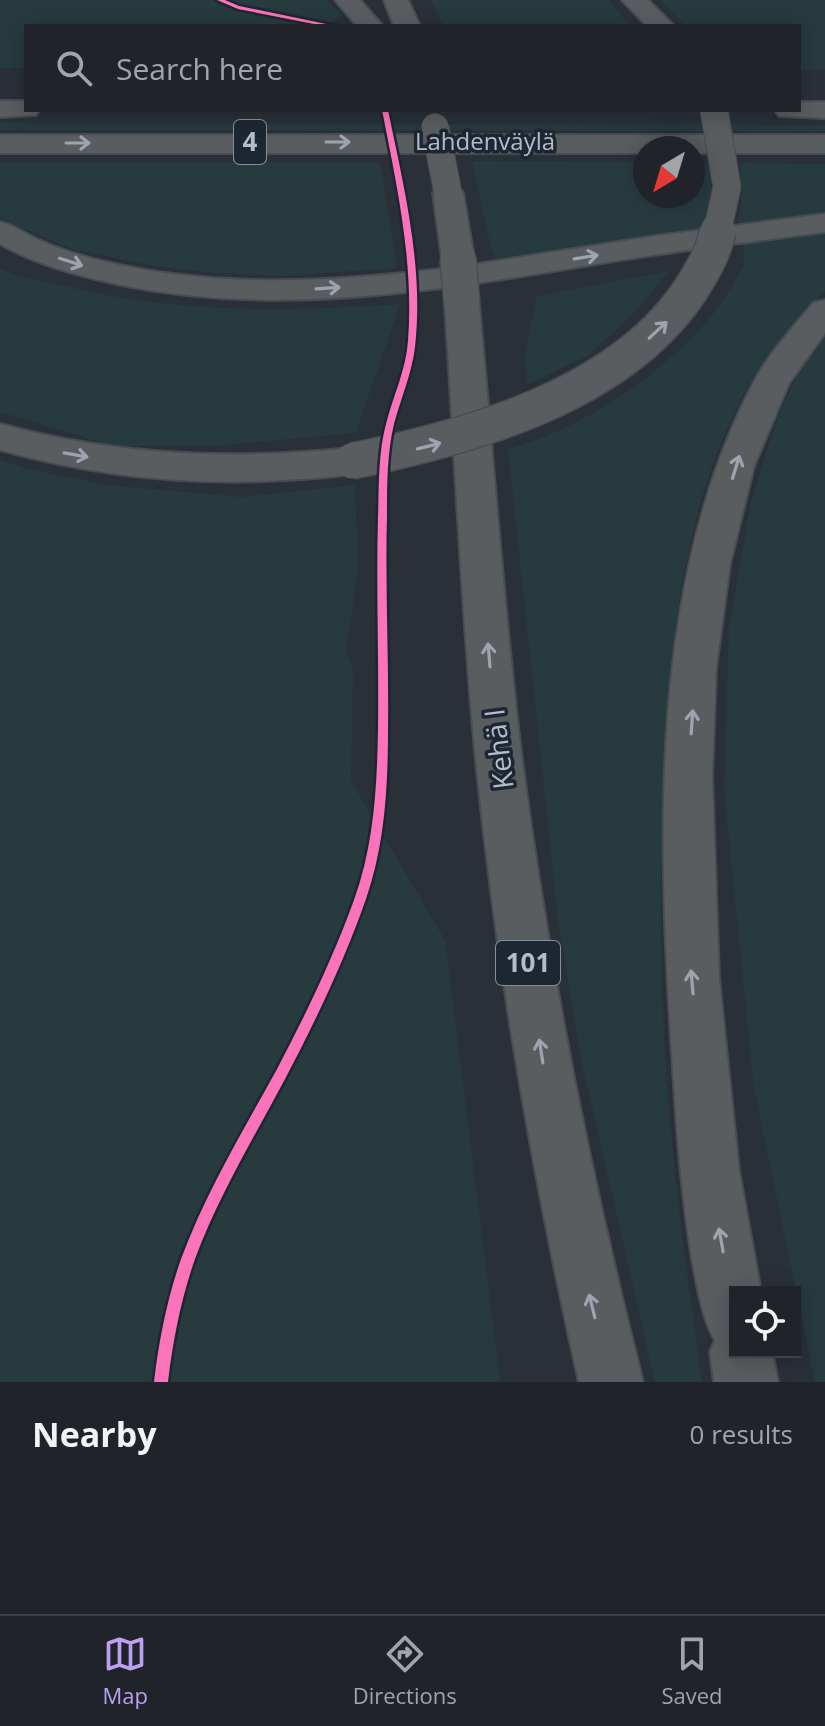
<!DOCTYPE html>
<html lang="en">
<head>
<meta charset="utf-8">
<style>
	:root { --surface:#20242a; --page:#282c32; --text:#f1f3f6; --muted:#a2a4a8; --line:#3d4147; --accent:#bca0f2 }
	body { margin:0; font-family:"Open Sans",sans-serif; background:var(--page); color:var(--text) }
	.controls { position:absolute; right:24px; bottom:24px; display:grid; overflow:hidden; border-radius:0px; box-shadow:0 4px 20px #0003 }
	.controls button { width:72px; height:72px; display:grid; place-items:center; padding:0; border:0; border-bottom:2px solid var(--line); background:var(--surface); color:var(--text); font:40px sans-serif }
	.compass { position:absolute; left:633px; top:136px; width:72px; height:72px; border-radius:50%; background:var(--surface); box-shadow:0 4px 20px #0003; rotate:218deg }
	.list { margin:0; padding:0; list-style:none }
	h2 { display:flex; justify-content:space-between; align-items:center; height:104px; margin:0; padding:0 32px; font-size:34px }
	h2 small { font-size:26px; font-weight:400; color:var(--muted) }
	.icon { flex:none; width:44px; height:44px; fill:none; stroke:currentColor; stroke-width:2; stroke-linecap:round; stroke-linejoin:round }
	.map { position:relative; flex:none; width:825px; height:1382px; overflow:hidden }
	.search { position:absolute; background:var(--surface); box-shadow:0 4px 20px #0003; left:24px; right:24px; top:24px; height:88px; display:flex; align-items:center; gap:20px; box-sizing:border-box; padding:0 28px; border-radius:0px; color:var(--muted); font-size:30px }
	.sheet { height:232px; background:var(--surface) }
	nav { display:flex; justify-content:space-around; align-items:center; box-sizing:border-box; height:112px; border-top:2px solid var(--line); background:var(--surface); font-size:22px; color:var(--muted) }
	nav a { display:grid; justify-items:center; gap:4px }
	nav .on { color:var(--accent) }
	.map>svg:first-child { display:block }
</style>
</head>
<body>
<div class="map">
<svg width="825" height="1382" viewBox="0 0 825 1382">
	<rect width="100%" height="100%" fill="#2a3038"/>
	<g fill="#273a3e">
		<path d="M 0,0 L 326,0 L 342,15 L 326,26 L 26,26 L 26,68 L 0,68 Z"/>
		<path d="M 431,0 L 609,0 L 631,26 L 443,26 Z"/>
		<path d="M 659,0 L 825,0 L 825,70 L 799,70 L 799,26 L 686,26 Z"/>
		<path d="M 0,123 L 825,125 L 825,131 L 0,130 Z"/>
		<path d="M 472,161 L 645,162 L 645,196 L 693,196 L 693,163 L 710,163 L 712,199 L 704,232 L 498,263 L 491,248 Z"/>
		<path d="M 380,162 L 397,268 L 282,276 L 215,273 L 154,266 L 72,249 L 0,219 L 0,163 Z"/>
		<path d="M 740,163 L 825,164 L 825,217 L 737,226 L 741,204 Z"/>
		<path d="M 825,234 L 825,291 C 790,325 760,363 738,406 C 683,513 669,654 664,772 C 661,853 659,933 663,1014 C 668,1137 685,1260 702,1382 L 655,1382 L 581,1058 L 558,918 L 508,449 C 588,428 693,357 733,284 C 737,277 743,269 744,262 C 745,256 743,249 743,243 Z"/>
		<path d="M 0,269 C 20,278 44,281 65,286 C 175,313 288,312 400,304 L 356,433 L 224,445 L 113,446 L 0,412 Z"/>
		<path d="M 669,271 L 636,311 L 589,355 L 527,385 L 525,354 L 537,296 Z"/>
		<path d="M 825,331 L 825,1382 L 815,1382 L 754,1088 L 724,787 L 729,628 L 752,497 L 778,416 L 800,369 Z"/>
		<path d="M 0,460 L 27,469 L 107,485 L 242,497 L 355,485 L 358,567 L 346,653 L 353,669 L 351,781 L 445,940 L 500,1382 L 0,1382 Z"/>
	</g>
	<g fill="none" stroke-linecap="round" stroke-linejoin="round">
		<defs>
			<g id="highway">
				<path d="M 335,0 L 360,0 L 383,26 L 357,26 Z"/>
				<path d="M 384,0 L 408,0 L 420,26 L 394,26 Z"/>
				<path d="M 622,0 L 648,0 L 674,26 L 647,26 Z"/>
				<path d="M 0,101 L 26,101 L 26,110 L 39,110 L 36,115 L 0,117 Z"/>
				<path d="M 799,102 L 825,102 L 825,118 L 779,116 L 775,110 L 799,110 Z"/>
				<path d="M 0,135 L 825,135 L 825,153 L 693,153 L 693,148 L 645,148 L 645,153 L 0,153 Z"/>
				<path d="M 448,184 L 459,187 L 463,193 L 474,258 L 465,266 L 656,236 L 825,214 L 825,232 C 755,241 684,250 614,261 C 452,288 290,318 126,286 C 83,277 39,266 0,244 L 0,222 C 14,225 25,234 39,240 C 59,249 81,256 102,261 C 217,289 333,282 449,268 L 456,267 L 447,265 L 442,258 L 433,193 L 437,187 Z"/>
				<path d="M 462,295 L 474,298 L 479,305 C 493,454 503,603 521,752 C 548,964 590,1174 643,1382 L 579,1382 C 532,1174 496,964 475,751 C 461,603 455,454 445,305 L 450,298 Z"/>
				<path d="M 825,300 L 825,333 L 789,383 L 754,466 L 730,564 L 716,668 L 712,776 L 719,979 L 739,1171 L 761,1292 L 735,1292 L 735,1352 L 772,1352 L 778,1382 L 714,1382 L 710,1352 L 715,1340 C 692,1307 679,1160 676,1115 C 660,879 640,595 755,380 C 770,352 794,327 813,303 Z"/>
				<path d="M 0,424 C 117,456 232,460 352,448 L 365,452 L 371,461 L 365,470 C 340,478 312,478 286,480 C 188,486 94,476 0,450 Z"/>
			</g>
		</defs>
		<use href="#highway" stroke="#474c53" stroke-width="4"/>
		<use href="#highway" fill="#5a5d60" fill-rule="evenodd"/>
		<defs>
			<g id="highway-bridge-far1">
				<path d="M 714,110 L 727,187 L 717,233"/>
				<path d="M 435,127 L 448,193"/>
			</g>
			<g id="highway-bridge">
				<path d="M 458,258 L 462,305"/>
				<path d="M 352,461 C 471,437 624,395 693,286 C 704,268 713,253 718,231"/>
			</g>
		</defs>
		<use href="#highway-bridge-far1" stroke="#474c53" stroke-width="29" stroke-linecap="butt"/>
		<use href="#highway-bridge" stroke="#474c53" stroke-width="38" stroke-linecap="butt"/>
		<use href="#highway-bridge-far1" stroke="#5a5d60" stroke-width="27"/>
		<use href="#highway-bridge" stroke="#5a5d60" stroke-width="35"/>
		<defs>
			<g id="cycleway">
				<path d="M 217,0 L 225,0 L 239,6 L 336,26 L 324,26 L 238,9 Z"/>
				<path d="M 382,110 L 388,110 C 404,187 424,268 415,347 C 412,373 401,398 394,424 C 387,453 387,486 387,516 C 385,587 389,658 388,729 C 388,786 385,844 366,899 C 344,962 315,1022 284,1081 C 253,1139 218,1197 195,1259 C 181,1299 173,1340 168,1382 L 154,1382 C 159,1340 167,1299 181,1259 C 206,1192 243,1131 277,1069 C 306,1014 333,958 354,900 C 374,845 377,787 378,729 C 379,658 376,587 378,517 C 379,486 378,454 386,424 C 393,396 406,370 408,341 C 414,263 397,186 382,110 Z"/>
			</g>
		</defs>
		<use href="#cycleway" stroke="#1d2633" stroke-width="5"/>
		<use href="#cycleway" fill="#fb73b8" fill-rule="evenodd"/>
	</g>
	<defs><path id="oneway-shaft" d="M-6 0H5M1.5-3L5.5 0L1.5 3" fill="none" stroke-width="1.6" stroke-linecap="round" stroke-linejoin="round" transform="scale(2)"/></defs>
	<g stroke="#9ea4af">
		<use href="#oneway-shaft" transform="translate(338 142)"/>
		<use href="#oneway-shaft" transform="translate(78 143)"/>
		<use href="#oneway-shaft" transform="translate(586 257) rotate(-9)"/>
		<use href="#oneway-shaft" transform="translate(71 262) rotate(18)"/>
		<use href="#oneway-shaft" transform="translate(328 288) rotate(-4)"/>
		<use href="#oneway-shaft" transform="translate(658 330) rotate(-43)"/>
		<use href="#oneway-shaft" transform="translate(429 446) rotate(-14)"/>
		<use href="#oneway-shaft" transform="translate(76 455) rotate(10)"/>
		<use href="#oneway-shaft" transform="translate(736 467) rotate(-73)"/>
		<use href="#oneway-shaft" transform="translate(489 655) rotate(-95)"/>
		<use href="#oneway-shaft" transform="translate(692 722) rotate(-86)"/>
		<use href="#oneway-shaft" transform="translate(692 982) rotate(-95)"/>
		<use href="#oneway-shaft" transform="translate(541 1051) rotate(-99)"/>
		<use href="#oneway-shaft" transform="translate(721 1240) rotate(-100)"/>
		<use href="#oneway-shaft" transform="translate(592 1306) rotate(-104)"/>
	</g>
	<g text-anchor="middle" stroke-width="7" stroke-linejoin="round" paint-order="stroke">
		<g font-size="24" fill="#b4bcc9" stroke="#1d2633">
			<text x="485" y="150">Lahdenväylä</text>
		</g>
		<g fill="#1d2633" stroke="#878f9c" stroke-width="2">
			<rect x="234" y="120" width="32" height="44" rx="6"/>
			<rect x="496" y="941" width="64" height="44" rx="6"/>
		</g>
		<g font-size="26" font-weight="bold" fill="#b4bcc9">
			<text x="250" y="151">4</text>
			<text x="528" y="972">101</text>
		</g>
		<g font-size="28" fill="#b4bcc9" stroke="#1d2633">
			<text transform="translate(499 749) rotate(-97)" y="10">Kehä I</text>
		</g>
	</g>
</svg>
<div class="controls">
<button><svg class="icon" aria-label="locate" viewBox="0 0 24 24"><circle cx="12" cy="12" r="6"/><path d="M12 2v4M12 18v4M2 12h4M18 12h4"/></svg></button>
</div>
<svg class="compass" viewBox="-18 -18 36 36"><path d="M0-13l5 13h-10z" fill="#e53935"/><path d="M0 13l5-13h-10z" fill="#a2a4a8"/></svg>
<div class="search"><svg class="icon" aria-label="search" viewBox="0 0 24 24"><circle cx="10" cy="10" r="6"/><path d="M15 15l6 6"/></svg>Search here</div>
</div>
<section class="sheet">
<h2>Nearby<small>0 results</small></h2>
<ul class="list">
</ul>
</section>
<nav>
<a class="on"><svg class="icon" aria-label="map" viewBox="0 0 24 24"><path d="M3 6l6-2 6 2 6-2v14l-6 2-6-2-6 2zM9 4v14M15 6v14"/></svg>Map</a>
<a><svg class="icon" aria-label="directions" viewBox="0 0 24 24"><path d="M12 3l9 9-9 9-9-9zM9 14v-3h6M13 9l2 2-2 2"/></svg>Directions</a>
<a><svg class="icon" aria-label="saved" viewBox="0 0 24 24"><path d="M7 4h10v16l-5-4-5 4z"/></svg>Saved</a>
</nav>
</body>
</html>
